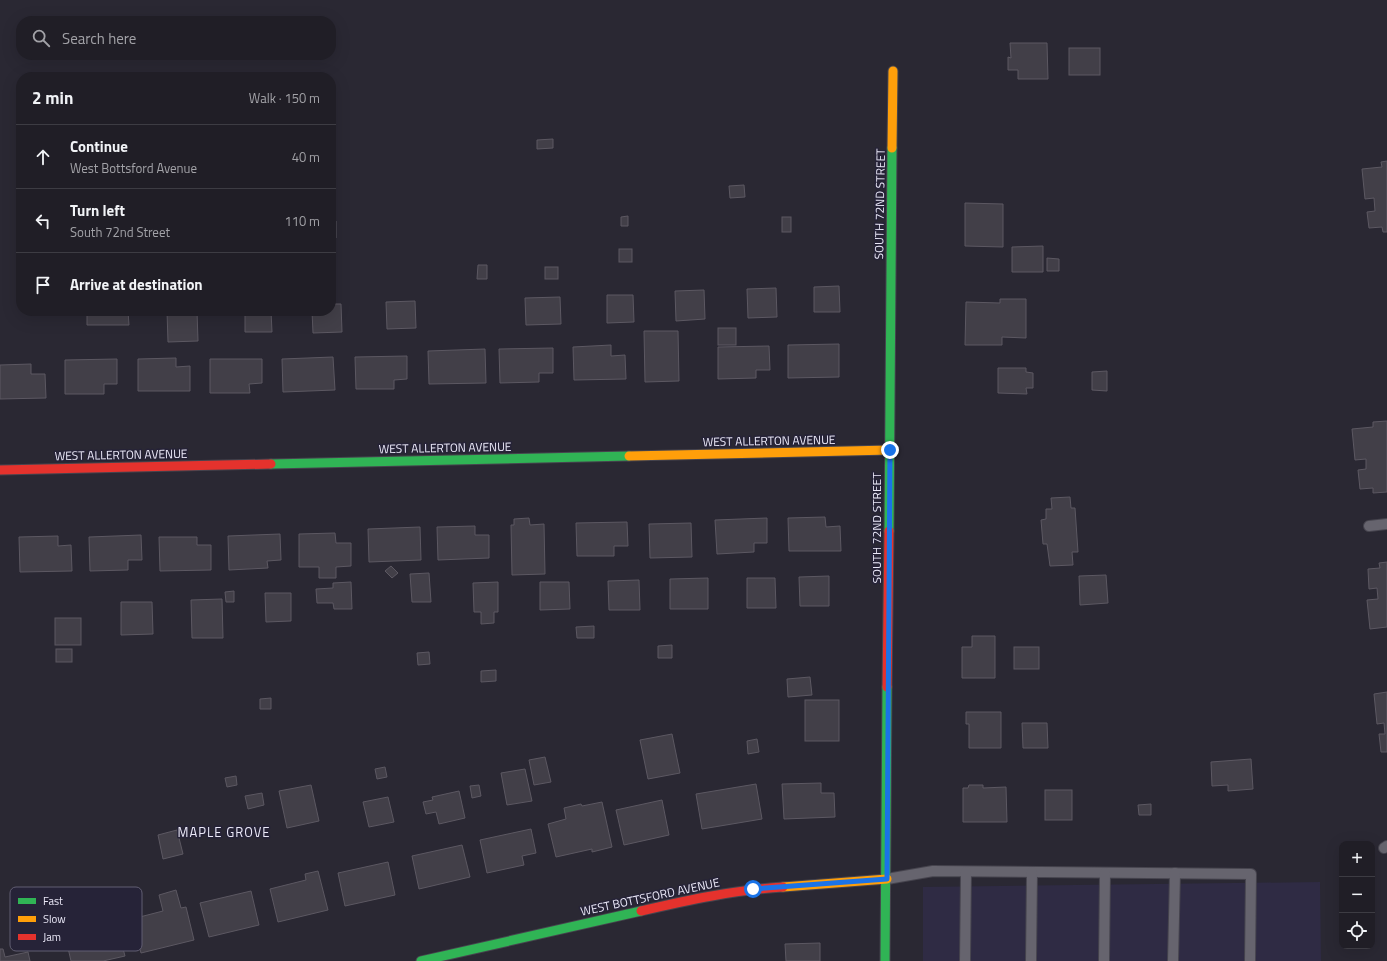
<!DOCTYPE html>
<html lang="en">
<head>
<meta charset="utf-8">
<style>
	:root { --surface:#201e26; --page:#28272e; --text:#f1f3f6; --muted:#a2a2a7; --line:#3d3c43 }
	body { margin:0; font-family:"Titillium Web",sans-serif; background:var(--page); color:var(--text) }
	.controls { position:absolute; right:12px; bottom:12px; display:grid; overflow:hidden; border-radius:8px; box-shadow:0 4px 16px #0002 }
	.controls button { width:36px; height:36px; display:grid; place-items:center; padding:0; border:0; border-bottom:1px solid var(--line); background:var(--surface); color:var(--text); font:20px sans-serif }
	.stop { position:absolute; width:12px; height:12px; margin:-9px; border:3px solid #1a73e8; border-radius:50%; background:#fff }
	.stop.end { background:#1a73e8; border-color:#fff; box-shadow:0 1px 4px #0008 }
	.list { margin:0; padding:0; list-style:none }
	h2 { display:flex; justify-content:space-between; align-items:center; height:52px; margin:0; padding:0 16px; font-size:17px }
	h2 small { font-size:13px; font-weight:400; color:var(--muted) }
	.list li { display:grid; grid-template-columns:26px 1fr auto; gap:12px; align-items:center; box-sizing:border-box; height:64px; padding:0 16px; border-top:1px solid var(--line) }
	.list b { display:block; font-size:15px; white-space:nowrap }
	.list p { margin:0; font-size:13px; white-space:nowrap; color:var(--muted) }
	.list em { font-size:13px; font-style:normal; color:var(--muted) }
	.icon { flex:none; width:22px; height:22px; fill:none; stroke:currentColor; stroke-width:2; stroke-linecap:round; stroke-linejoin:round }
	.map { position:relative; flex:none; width:1387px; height:961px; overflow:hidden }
	.search { position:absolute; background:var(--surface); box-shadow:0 4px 16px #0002; left:16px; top:16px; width:320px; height:44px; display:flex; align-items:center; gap:10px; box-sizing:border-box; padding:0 14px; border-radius:16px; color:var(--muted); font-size:15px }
	.panel { position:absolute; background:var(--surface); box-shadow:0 4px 16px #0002; left:16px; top:72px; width:320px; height:244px; border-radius:16px }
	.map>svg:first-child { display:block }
</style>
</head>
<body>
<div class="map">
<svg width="1387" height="961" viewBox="0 0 1387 961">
	<rect width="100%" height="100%" fill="#2a2833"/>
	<path fill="#2f2b44" d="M 1320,882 L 1321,961 L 923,961 L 923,887 Z"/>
	<g fill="#423f48" stroke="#5c5862">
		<path d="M 1010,43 L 1047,43 L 1048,79 L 1018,79 L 1018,70 L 1008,70 L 1008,57 L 1011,58 Z"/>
		<rect x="1069" y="48" width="31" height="27"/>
		<path d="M 553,139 L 553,148 L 537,149 L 537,140 Z"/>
		<path d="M 1387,161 L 1387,232 L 1383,232 L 1382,227 L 1369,228 L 1367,212 L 1375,211 L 1374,198 L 1365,199 L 1362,169 L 1382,167 L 1381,162 Z"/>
		<path d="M 744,185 L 745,197 L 730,198 L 729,186 Z"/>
		<path d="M 965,203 L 1003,204 L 1003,247 L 965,246 Z"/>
		<path d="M 628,216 L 628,226 L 621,226 L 621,217 Z"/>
		<rect x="782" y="217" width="9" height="15"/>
		<path d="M 331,221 L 336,221 L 336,238 L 331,239 Z"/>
		<path d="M 1043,246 L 1043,272 L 1012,272 L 1012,247 Z"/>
		<rect x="619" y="249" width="13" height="13"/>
		<path d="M 1047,258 L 1059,259 L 1059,271 L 1047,271 Z"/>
		<path d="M 478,265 L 487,265 L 487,279 L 477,279 Z"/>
		<rect x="545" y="267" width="13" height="12"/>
		<path d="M 839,286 L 840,312 L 814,312 L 814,287 Z"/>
		<path d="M 776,288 L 777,317 L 748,318 L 747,289 Z"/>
		<path d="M 704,290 L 705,319 L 676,321 L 675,291 Z"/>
		<path d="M 607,295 L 633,295 L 634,322 L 607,323 Z"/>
		<path d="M 560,297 L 561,324 L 526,325 L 525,298 Z"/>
		<path d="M 1000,299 L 1026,299 L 1026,338 L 1002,337 L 1002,345 L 965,345 L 966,302 L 1000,303 Z"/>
		<path d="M 415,301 L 416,328 L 387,329 L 386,302 Z"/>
		<path d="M 331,304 L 341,304 L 342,332 L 313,333 L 312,311 L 331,311 Z"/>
		<path d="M 87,311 L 128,311 L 129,325 L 87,325 Z"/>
		<path d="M 167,311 L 197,311 L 198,341 L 168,342 Z"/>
		<path d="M 245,311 L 271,311 L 272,332 L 245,332 Z"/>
		<rect x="718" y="328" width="18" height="17"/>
		<path d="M 644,331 L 678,331 L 679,381 L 645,382 Z"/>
		<path d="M 839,344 L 839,377 L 788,378 L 788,345 Z"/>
		<path d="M 611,345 L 611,356 L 625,355 L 626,379 L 574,380 L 573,347 Z"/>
		<path d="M 769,346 L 770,370 L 756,370 L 756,378 L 718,379 L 718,347 Z"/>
		<path d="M 553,348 L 553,373 L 539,373 L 539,382 L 500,383 L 499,349 Z"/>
		<path d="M 485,349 L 486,383 L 429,384 L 428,351 Z"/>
		<path d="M 407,356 L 407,379 L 394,380 L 394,389 L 356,389 L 355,357 Z"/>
		<path d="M 333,357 L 335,390 L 283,392 L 282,359 Z"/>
		<path d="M 176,358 L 176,367 L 190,366 L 190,391 L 138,391 L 138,359 Z"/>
		<path d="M 117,359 L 117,384 L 104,384 L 104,394 L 65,394 L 65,360 Z"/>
		<path d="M 210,359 L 262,359 L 262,383 L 249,384 L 250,393 L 210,393 Z"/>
		<path d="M 31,364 L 31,374 L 45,374 L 46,398 L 0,399 L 0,365 Z"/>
		<path d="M 998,368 L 1026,368 L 1026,372 L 1033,373 L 1033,388 L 1026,388 L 1027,394 L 998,393 Z"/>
		<path d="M 1107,371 L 1107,391 L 1092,390 L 1092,372 Z"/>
		<path d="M 1387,421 L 1387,492 L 1373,493 L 1373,488 L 1360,489 L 1358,470 L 1366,469 L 1366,459 L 1355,460 L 1352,429 L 1373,427 L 1373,422 Z"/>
		<path d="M 1070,497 L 1071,508 L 1075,508 L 1078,552 L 1072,552 L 1073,565 L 1050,566 L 1047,544 L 1043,544 L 1041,520 L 1046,519 L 1046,509 L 1052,509 L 1051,498 Z"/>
		<path d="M 825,517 L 826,527 L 840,526 L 841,551 L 789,551 L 788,518 Z"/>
		<path d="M 529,518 L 530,525 L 544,524 L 545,574 L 512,575 L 511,525 L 514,525 L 514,519 Z"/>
		<path d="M 767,518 L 767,543 L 754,543 L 754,552 L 717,554 L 715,520 Z"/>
		<path d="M 627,522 L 628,546 L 614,546 L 614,556 L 577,556 L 576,523 Z"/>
		<path d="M 691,523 L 692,557 L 650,558 L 649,524 Z"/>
		<path d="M 475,526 L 475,535 L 489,535 L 489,558 L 438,560 L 437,527 Z"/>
		<path d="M 420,527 L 421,560 L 369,562 L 368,529 Z"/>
		<path d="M 335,533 L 336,543 L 351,543 L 351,566 L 336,567 L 336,578 L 319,578 L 319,567 L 299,567 L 299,534 Z"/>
		<path d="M 280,534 L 281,560 L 267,561 L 268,568 L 229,570 L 228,536 Z"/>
		<path d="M 141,535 L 142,560 L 128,560 L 128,570 L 90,571 L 89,537 Z"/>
		<path d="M 58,536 L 58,546 L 71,545 L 72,571 L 20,572 L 19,537 Z"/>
		<path d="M 159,537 L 197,537 L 197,545 L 211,545 L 211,570 L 160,571 Z"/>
		<path d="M 1387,562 L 1387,627 L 1370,629 L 1367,600 L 1378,599 L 1377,588 L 1369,589 L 1368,569 L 1380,568 L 1379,563 Z"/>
		<path d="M 391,566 L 398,573 L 392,578 L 385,571 Z"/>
		<path d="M 429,573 L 431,602 L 412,602 L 410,574 Z"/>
		<path d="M 1106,575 L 1108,603 L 1080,605 L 1079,576 Z"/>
		<path d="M 829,576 L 829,606 L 800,606 L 799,577 Z"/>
		<path d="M 708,578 L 708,609 L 670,609 L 670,579 Z"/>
		<path d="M 747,578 L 775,578 L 776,608 L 747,608 Z"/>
		<path d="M 639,580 L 640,610 L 609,610 L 608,581 Z"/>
		<path d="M 351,582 L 352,609 L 334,609 L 333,603 L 317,603 L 316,589 L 333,588 L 333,583 Z"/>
		<path d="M 498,582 L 498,612 L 494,612 L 494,623 L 481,624 L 481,612 L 474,612 L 473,583 Z"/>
		<path d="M 540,582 L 569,582 L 570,609 L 540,610 Z"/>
		<path d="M 234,591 L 234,602 L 226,602 L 225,592 Z"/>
		<path d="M 265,593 L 291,593 L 291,621 L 266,622 Z"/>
		<path d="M 222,599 L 223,638 L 192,638 L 191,600 Z"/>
		<path d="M 121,602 L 152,602 L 153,634 L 121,635 Z"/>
		<rect x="55" y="618" width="26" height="27"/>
		<path d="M 594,626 L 594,638 L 577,638 L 576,627 Z"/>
		<path d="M 972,636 L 995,636 L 995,678 L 962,678 L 962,647 L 972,647 Z"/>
		<path d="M 672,645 L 672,658 L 658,658 L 658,646 Z"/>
		<rect x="1014" y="647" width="25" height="22"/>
		<rect x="56" y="649" width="16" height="13"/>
		<path d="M 429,652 L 430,664 L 418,665 L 417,653 Z"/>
		<path d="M 496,670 L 496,681 L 481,682 L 481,671 Z"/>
		<path d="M 810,677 L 812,695 L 788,697 L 787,679 Z"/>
		<path d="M 1387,692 L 1387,752 L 1381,752 L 1379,734 L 1385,734 L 1384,723 L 1377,724 L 1374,694 Z"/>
		<path d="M 271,698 L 271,709 L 260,709 L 260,699 Z"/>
		<rect x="805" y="700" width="34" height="41"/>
		<path d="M 966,712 L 1001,712 L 1001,748 L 969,748 L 969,724 L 966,724 Z"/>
		<path d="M 1022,723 L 1047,723 L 1048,748 L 1023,748 Z"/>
		<path d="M 672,734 L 680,773 L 648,779 L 640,740 Z"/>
		<path d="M 757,739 L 759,752 L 748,754 L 747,741 Z"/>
		<path d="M 545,757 L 551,782 L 534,785 L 529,760 Z"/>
		<path d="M 1251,759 L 1253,789 L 1228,791 L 1228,785 L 1212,786 L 1211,762 Z"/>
		<path d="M 385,767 L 387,777 L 377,779 L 375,769 Z"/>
		<path d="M 525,769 L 532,801 L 507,805 L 501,773 Z"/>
		<path d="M 236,776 L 237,785 L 227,787 L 225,778 Z"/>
		<path d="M 821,783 L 821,793 L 834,793 L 835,817 L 784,819 L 782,784 Z"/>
		<path d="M 756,784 L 762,819 L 702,829 L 696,794 Z"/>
		<path d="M 311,785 L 319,821 L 287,828 L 279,791 Z"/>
		<path d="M 479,785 L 481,796 L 472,798 L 470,786 Z"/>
		<path d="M 969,785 L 983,785 L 983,788 L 1006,787 L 1007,822 L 963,822 L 963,788 L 968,788 Z"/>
		<rect x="1045" y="790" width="27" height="30"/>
		<path d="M 459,791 L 465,818 L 439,824 L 436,812 L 426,814 L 423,802 L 433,800 L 432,797 Z"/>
		<path d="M 262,793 L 264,805 L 248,809 L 245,796 Z"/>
		<path d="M 388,797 L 394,822 L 369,827 L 363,802 Z"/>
		<path d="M 662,800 L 669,835 L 624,845 L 616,810 Z"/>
		<path d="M 602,802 L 612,847 L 592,852 L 592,849 L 556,857 L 548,824 L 566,819 L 564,808 L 581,804 L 582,806 Z"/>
		<path d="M 1151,804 L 1151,815 L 1139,815 L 1138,805 Z"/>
		<path d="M 531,829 L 536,853 L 522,856 L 524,865 L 487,873 L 480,840 Z"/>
		<path d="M 177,830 L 183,854 L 163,859 L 158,835 Z"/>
		<path d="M 462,845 L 470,877 L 419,889 L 412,856 Z"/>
		<path d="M 388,862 L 395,895 L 345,906 L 338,873 Z"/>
		<path d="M 318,871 L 328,910 L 278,922 L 270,889 L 306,880 L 305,874 Z"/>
		<path d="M 176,890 L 181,908 L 186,907 L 194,940 L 141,953 L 132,919 L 163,911 L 159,895 Z"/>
		<path d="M 251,891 L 259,925 L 209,937 L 200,903 Z"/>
		<path d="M 116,923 L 125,956 L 103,961 L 71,961 L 65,935 Z"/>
		<path d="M 820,943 L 820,961 L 786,961 L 785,944 Z"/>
		<path d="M 0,949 L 3,949 L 5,957 L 28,952 L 30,961 L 0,961 Z"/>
	</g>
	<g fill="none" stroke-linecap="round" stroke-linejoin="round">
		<defs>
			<g id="lane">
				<path d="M 1369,526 L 1387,524"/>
				<path d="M 1384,848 L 1387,846"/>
				<path d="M 887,879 L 933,871 L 1251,874 L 1250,961"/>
				<path d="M 965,961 L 966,872"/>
				<path d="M 1031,961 L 1032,872"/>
				<path d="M 1104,961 L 1105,873"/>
				<path d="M 1173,961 L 1175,873"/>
			</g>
			<g id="fast">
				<path d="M 271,464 L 629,456"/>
				<path d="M 889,531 L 892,148"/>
				<path d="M 421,961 L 641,911"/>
				<path d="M 885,961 L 887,687"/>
			</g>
			<g id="slow">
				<path d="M 892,148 L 893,71"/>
				<path d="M 629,456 L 890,450"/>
				<path d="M 783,887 L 887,879"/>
			</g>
			<g id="jam">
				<path d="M 0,470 L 271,464"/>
				<path d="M 887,687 L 889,531"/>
				<path d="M 641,911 C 688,900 735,890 783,887"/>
			</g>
		</defs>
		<use href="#lane" stroke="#46444e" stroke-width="12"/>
		<use href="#fast" stroke="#46444e" stroke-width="11"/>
		<use href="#slow" stroke="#46444e" stroke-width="11"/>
		<use href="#jam" stroke="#46444e" stroke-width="11"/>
		<use href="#lane" stroke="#66646e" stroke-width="10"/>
		<use href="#fast" stroke="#30b455" stroke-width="9"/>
		<use href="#slow" stroke="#ff9f0a" stroke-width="9"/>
		<use href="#jam" stroke="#e5322d" stroke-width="9"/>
	</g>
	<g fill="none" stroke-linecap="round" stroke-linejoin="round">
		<path stroke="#1a73e8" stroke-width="5" d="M 753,889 L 887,879 L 890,450"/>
	</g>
	<g text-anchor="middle" stroke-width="3" stroke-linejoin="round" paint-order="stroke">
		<g font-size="12" fill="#ebe9f8" stroke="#262338">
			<text transform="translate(880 204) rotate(-89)" y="4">SOUTH 72ND STREET</text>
			<text transform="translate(769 441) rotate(-1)" y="4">WEST ALLERTON AVENUE</text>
			<text transform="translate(445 448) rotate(-1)" y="4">WEST ALLERTON AVENUE</text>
			<text transform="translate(121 455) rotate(-1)" y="4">WEST ALLERTON AVENUE</text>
			<text transform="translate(877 528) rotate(-90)" y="4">SOUTH 72ND STREET</text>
			<text transform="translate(650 897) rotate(-12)" y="4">WEST BOTTSFORD AVENUE</text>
		</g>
		<g font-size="13" letter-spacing="1" fill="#ebe9f8" stroke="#262338">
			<text x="224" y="837">MAPLE GROVE</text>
		</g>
	</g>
	<rect x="10" y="887" width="132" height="64" rx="6" fill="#262338" stroke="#615e72" stroke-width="1"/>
	<rect x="18" y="898" width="18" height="6" fill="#30b455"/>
	<rect x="18" y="916" width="18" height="6" fill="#ff9f0a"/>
	<rect x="18" y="934" width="18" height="6" fill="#e5322d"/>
	<g font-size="11" fill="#ebe9f8">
		<text x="43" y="905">Fast</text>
		<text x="43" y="923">Slow</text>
		<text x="43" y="941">Jam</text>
	</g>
</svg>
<div class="controls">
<button>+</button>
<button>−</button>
<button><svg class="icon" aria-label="locate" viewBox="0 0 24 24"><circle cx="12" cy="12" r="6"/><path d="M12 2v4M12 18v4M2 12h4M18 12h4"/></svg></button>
</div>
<div class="stop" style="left:753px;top:889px"></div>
<div class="stop end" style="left:890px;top:450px"></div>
<div class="search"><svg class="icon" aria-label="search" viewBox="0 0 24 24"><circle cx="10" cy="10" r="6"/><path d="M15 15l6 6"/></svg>Search here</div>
<section class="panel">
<h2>2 min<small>Walk · 150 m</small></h2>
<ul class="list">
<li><svg class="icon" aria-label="ahead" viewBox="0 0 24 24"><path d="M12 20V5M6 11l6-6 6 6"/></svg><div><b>Continue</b><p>West Bottsford Avenue</p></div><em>40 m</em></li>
<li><svg class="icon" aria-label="left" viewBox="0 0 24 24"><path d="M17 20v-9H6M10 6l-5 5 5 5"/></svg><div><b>Turn left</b><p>South 72nd Street</p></div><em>110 m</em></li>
<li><svg class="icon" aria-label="arrive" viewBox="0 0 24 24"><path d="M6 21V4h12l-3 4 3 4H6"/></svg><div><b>Arrive at destination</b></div></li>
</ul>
</section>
</div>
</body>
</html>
